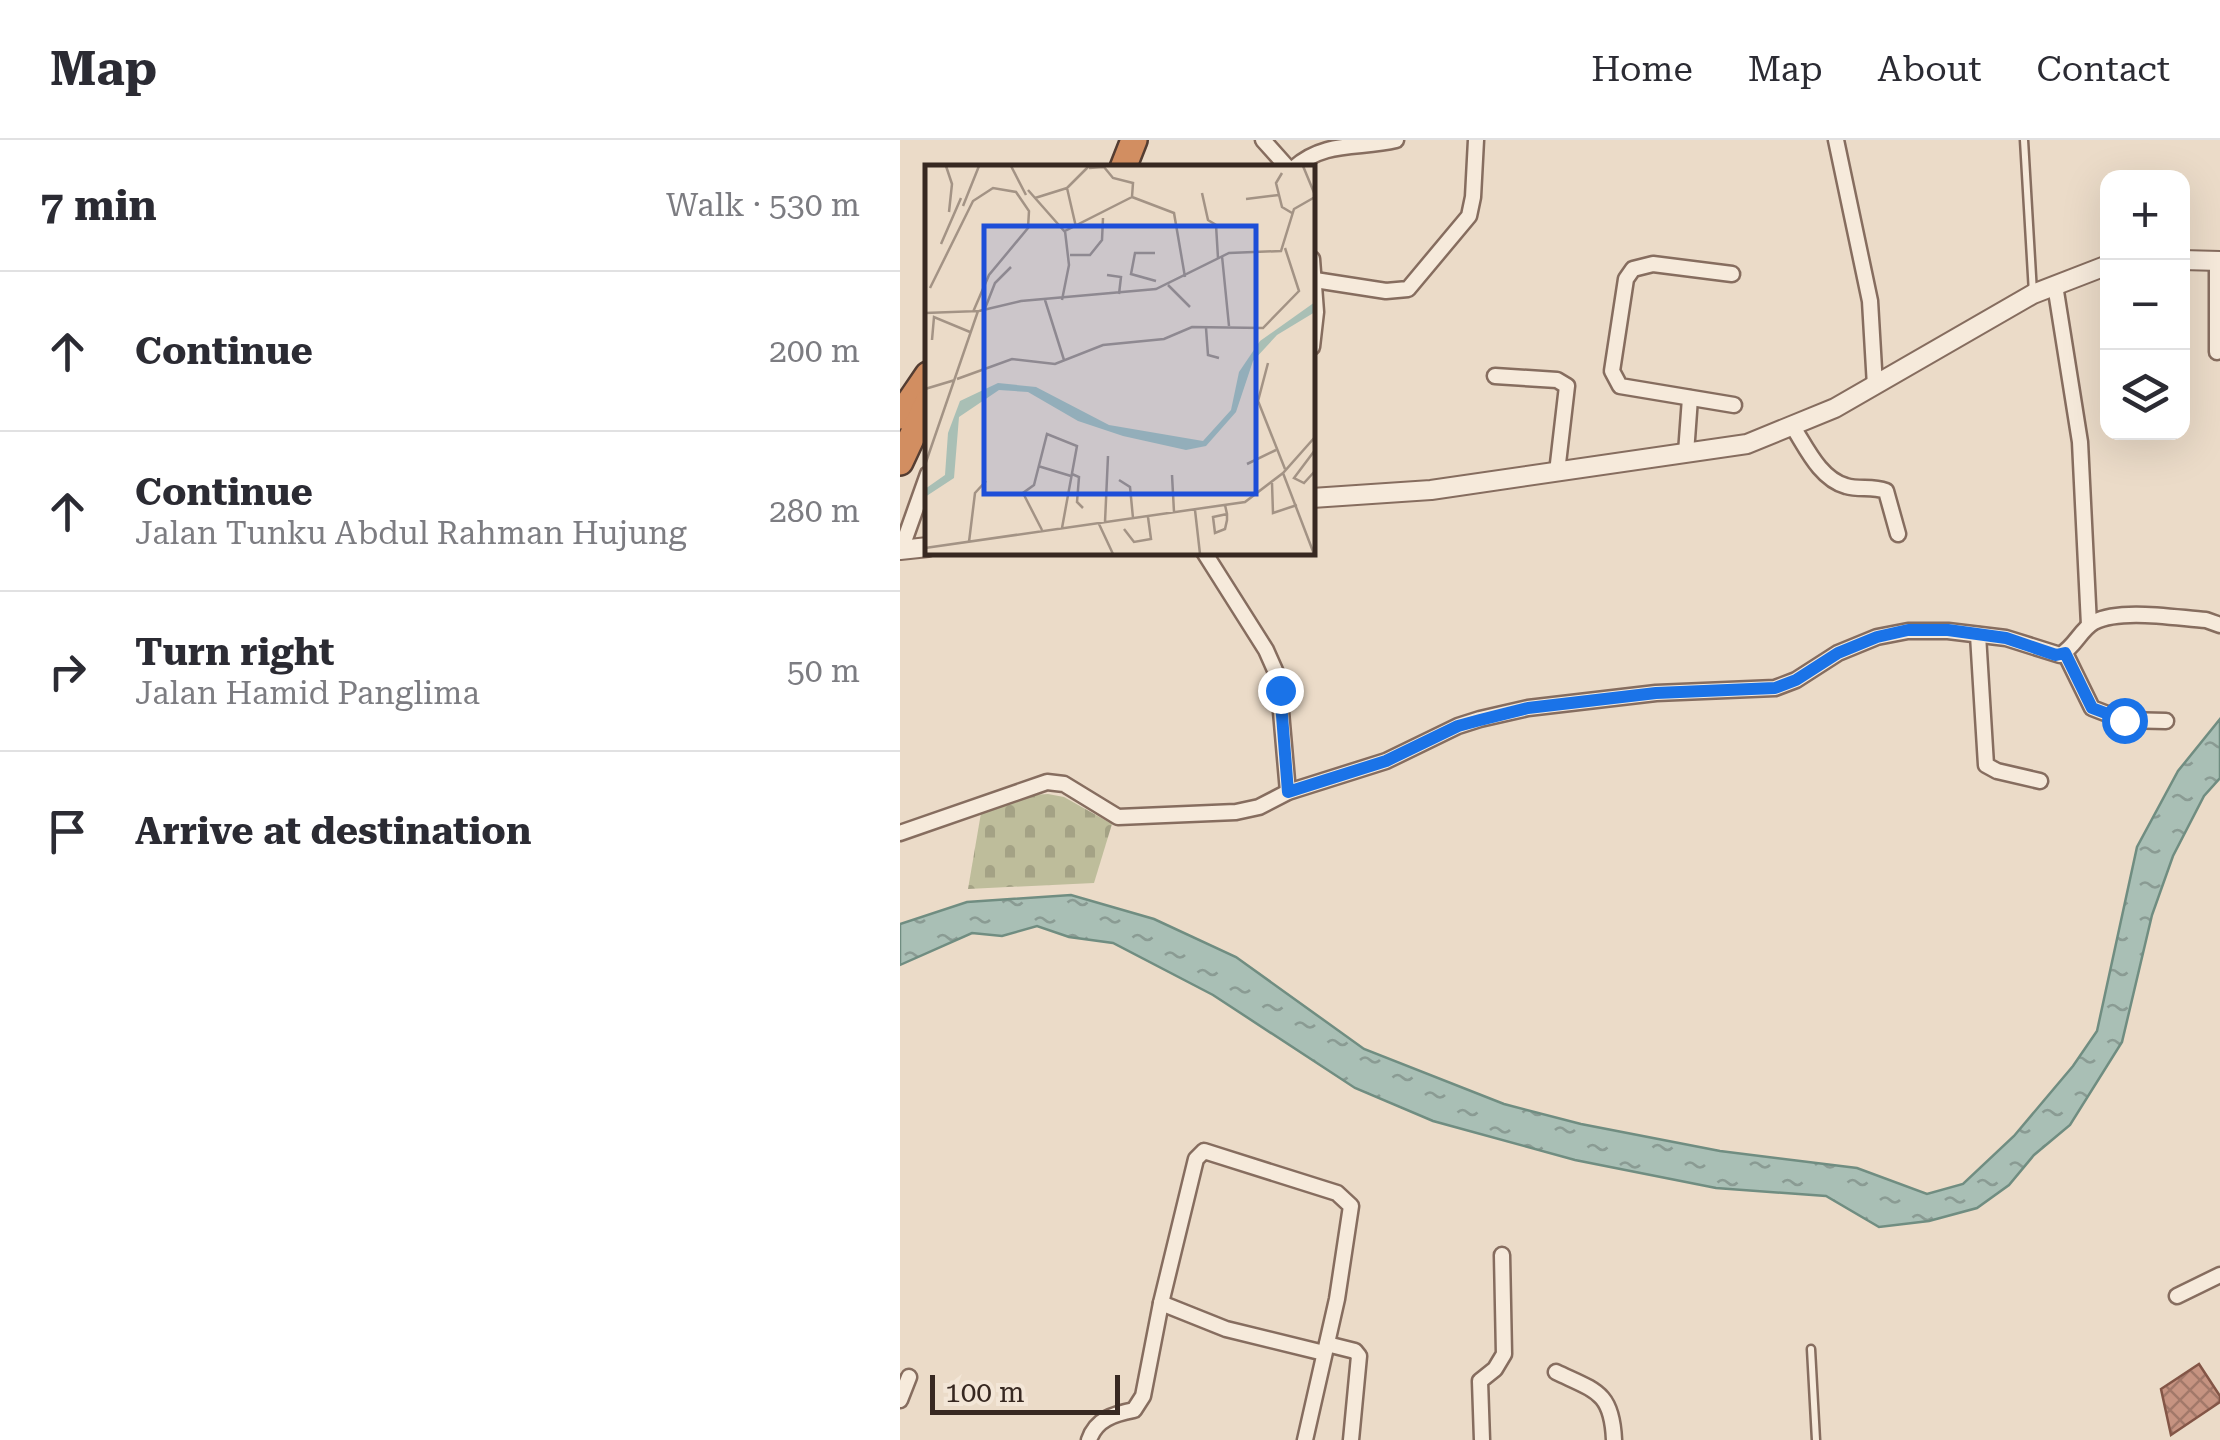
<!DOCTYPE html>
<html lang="en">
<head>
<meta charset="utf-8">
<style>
	:root { --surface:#fff; --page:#f7f7f7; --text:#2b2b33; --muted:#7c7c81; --line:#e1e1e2 }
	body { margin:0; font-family:"Roboto Serif",serif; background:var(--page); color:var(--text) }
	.controls { position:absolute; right:30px; top:30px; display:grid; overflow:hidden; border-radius:20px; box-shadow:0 10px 40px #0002 }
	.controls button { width:90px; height:90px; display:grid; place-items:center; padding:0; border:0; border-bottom:2px solid var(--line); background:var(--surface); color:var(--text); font:50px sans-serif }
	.scale { position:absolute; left:30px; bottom:25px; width:190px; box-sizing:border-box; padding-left:10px; border:5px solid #372821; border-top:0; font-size:28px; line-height:35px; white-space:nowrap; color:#372821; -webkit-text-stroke:8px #f3e6d7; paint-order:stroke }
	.stop { position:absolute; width:30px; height:30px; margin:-22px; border:8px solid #1a73e8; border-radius:50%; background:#fff }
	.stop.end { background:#1a73e8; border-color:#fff; box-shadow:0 2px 10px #0008 }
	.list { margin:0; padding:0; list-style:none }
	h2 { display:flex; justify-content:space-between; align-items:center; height:130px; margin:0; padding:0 40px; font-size:42px }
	h2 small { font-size:32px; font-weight:400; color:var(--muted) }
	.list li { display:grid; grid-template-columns:65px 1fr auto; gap:30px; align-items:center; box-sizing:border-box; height:160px; padding:0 40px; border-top:2px solid var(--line) }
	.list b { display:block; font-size:38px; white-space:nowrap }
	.list p { margin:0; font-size:32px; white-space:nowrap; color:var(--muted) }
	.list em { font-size:32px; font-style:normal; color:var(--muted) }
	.icon { flex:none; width:55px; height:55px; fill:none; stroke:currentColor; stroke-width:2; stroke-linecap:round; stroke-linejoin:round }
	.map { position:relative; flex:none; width:1320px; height:1300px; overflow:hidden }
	header { display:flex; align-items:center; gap:60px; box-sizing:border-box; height:140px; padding:0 50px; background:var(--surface); border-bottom:2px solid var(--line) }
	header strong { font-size:48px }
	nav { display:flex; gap:55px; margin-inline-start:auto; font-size:35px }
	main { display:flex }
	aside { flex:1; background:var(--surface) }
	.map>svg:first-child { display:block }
</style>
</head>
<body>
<header>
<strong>Map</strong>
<nav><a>Home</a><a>Map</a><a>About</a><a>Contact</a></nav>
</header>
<main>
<aside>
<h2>7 min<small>Walk · 530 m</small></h2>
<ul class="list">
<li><svg class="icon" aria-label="ahead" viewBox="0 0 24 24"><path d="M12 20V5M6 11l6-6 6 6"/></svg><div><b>Continue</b></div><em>200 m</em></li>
<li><svg class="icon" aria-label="ahead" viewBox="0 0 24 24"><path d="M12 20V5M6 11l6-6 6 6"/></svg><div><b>Continue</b><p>Jalan Tunku Abdul Rahman Hujung</p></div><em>280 m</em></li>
<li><svg class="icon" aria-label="right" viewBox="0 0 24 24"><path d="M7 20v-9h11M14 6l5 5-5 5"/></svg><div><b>Turn right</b><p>Jalan Hamid Panglima</p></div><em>50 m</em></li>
<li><svg class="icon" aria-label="arrive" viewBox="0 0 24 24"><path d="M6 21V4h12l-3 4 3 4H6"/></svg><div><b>Arrive at destination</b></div></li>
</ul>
</aside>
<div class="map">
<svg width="1320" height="1300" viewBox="0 0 1320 1300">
	<defs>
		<pattern id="cemetery-stones" width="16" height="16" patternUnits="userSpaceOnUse" patternTransform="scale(2.5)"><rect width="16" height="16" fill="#bebd9b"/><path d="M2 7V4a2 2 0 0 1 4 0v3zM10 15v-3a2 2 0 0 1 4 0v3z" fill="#a4a285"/></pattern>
		<pattern id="water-ripples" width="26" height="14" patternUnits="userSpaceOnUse" patternTransform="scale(2.5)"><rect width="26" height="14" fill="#a9bfb5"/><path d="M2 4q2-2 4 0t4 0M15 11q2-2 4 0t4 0" fill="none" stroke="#8a9b93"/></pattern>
		<pattern id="building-cross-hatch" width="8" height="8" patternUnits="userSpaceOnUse" patternTransform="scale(2.5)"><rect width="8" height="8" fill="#c69381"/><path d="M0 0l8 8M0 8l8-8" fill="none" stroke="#a27869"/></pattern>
	</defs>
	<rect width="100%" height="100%" fill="#ebdbc8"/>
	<path fill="url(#cemetery-stones)" d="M 148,654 L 164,657 L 212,684 L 194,743 L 68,749 L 81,673 L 131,655 Z"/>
	<path fill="url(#water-ripples)" stroke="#708d81" stroke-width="2.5" d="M 1320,579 L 1320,638 L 1304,656 L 1273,716 L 1252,775 L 1222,902 L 1170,985 L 1134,1015 L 1109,1045 L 1077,1068 L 1029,1081 L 979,1087 L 926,1056 L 816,1048 L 675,1020 L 533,981 L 455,948 L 313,855 L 213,803 L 169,797 L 137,786 L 102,796 L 72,793 L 0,825 L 0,784 L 67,762 L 171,755 L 254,779 L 336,817 L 464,909 L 604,964 L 681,984 L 820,1011 L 957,1028 L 1027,1054 L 1063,1044 L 1114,996 L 1173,926 L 1197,891 L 1237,707 L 1278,631 Z"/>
	<path fill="url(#building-cross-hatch)" stroke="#835546" stroke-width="2.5" d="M 1299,1224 L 1320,1256 L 1320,1262 L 1271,1295 L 1261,1249 Z"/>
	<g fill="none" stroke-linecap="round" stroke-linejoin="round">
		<defs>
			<g id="service">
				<path d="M 1124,0 L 1133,153"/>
				<path d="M 911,1209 L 916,1300"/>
			</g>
			<g id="minor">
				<path d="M 363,0 L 388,28"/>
				<path d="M 936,0 L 970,161 L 975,246"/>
				<path d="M 394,28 C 425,0 460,9 496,0"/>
				<path d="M 412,119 L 416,172 L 412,207"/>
				<path d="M 1317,121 L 1317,212"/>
				<path d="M 832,134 L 753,124 L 733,129 L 726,139 L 712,231 L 720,246 L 834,265"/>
				<path d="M 415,140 L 486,151 L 508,149 L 569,76 L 573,57 L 576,0"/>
				<path d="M 1155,145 L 1180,302 L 1189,485"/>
				<path d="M 595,236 L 657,240 L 667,246 L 657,332"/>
				<path d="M 893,287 C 906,307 920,339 946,346 C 959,350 972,346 986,351 L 998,394"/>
				<path d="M 786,313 L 790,258"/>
				<path d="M 1,410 L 28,334"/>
				<path d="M 304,412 L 366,510 L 378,537 L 388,652"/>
				<path d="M 1078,495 L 1086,625 L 1097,631 L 1140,641"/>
				<path d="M 1165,513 L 1192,568 L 1223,580 L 1266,581"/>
				<path d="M 0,693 L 147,642 L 164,644 L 218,677 L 336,672 L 359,667 L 388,652 L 486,621 L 558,586 L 580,579 L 628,568 L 756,553 L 875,548 L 896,540 L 938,513 L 977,497 L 1008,491 L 1048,491 L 1106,498 L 1160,515 C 1175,507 1180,490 1194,482 C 1221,468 1276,478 1306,480 L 1320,485"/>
				<path d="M 1277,1156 L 1320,1135"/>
				<path d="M 261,1163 L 326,1189 L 424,1213"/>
				<path d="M 427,1204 L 455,1211 L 459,1216 L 451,1300"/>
				<path d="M 656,1232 C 696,1251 712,1252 714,1300"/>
				<path d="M 0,1260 L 9,1237"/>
				<path d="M 189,1300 C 196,1279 214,1274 234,1270 L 243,1256 L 261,1163 L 296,1019 L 304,1011 L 437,1053 L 451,1066 L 437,1159 L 405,1300"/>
				<path d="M 582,1300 L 580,1241 L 595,1229 L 604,1214 L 602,1115"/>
			</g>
			<g id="tertiary">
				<path d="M 1282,120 L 1320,121"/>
				<path d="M 412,358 L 531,350 L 847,304 L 935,268 L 1133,154 L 1208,125"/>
				<path d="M 0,410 L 28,407"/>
			</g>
			<g id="motorway">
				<path d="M 223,28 L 234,0"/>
				<path d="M 0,276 L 28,235"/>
				<path d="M 0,322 L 28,262"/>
			</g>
		</defs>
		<use href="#service" stroke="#866d5f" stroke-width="11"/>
		<use href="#minor" stroke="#866d5f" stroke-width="19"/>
		<use href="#tertiary" stroke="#866d5f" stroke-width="22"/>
		<use href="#motorway" stroke="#543d32" stroke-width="30"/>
		<use href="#service" stroke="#f6eadb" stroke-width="6"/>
		<use href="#minor" stroke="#f6eadb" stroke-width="14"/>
		<use href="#tertiary" stroke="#f6eadb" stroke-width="18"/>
		<use href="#motorway" stroke="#d28e61" stroke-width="25"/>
	</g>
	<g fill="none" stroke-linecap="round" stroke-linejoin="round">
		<path stroke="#1a73e8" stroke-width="12" d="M 380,550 L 388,652 L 486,621 L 558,586 L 580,580 L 628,568 L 756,553 L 875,548 L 896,540 L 938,513 L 977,497 L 1008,490 L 1048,490 L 1106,498 L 1156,515 L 1165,513 L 1192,568 L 1224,580"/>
	</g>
	<g transform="translate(25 25)">
		<rect width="390" height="390" fill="#ebdbc8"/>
		<path d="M 390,137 L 390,147 L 352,170 L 328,196 L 311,247 L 281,281 L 261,285 L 198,271 L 153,256 L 103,227 L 74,225 L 34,252 L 29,313 L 0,332 L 0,324 L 20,310 L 23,268 L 35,236 L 73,218 L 111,222 L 184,260 L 278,276 L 306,245 L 314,207 L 335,176 Z" fill="#a9bfb5"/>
		<path fill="none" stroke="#a39385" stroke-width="2.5" d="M 21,1 L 27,19 L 24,47M 86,1 L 101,30M 378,1 L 390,30M 164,3 L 179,2 L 188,13 L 208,18 L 207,32M 357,8 L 351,18 L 357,42 L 367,48M 103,25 L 140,67M 277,28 L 283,55 L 291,60 L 293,93M 207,32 L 249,48 L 260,112M 110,33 L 142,23M 321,34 L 354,30M 38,41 L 54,1M 151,62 L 142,23 L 164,1M 16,79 L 36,33M 230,88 L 210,88 L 206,109 L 231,116M 145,90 L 165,90 L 177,75 L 178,53M 297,91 L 304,161M 182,110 L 196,112 L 194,129M 243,120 L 265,142M 5,123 L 48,36 L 68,23 L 91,27 L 104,46 L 103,63 L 64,110 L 48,147M 120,135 L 139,195M 137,135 L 144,100 L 140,66 L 207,32M 54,146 L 96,136 L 231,124 L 304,88 L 356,86 L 369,44 L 390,32M 59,146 L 70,118 L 86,102M 0,148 L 53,146 L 0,300M 281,163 L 283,190 L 294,193M 7,175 L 9,152 L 45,167M 343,198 L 333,236 L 360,304M 32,214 L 87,194 L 130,199 L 178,180 L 239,174 L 267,162 L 338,163 L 374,126 L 360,83M 0,224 L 30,215M 390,285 L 369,313 L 379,318 L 390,306M 322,299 L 351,285M 113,301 L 146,311M 358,308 L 389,389M 147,309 L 154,312 L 152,337 L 158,343M 247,310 L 249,347M 194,315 L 205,322 L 208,353M 347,318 L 348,348 L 372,340M 300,340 L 302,349 L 302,355 L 300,364 L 290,368 L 288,352 L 302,349M 270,345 L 275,389M 180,357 L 183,291M 174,359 L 188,389M 199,364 L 209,377 L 226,374 L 223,352M 117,365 L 98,328 L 109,320 L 122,269 L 152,281 L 137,363M 44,377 L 50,328 L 61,316M 0,383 L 320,337 L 358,308 L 390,272"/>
		<path fill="#1d4ed8" fill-opacity="0.15" stroke="#1d4ed8" stroke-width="5" d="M 59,61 L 331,61 L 331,329 L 59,329 Z"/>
		<rect width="390" height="390" fill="none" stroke="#372821" stroke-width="5"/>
	</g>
</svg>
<div class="controls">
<button>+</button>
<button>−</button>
<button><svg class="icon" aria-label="layers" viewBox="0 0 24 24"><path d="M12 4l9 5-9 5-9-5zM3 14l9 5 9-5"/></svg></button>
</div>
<div class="scale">100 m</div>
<div class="stop" style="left:1224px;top:580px"></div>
<div class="stop end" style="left:380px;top:550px"></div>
</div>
</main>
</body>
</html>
